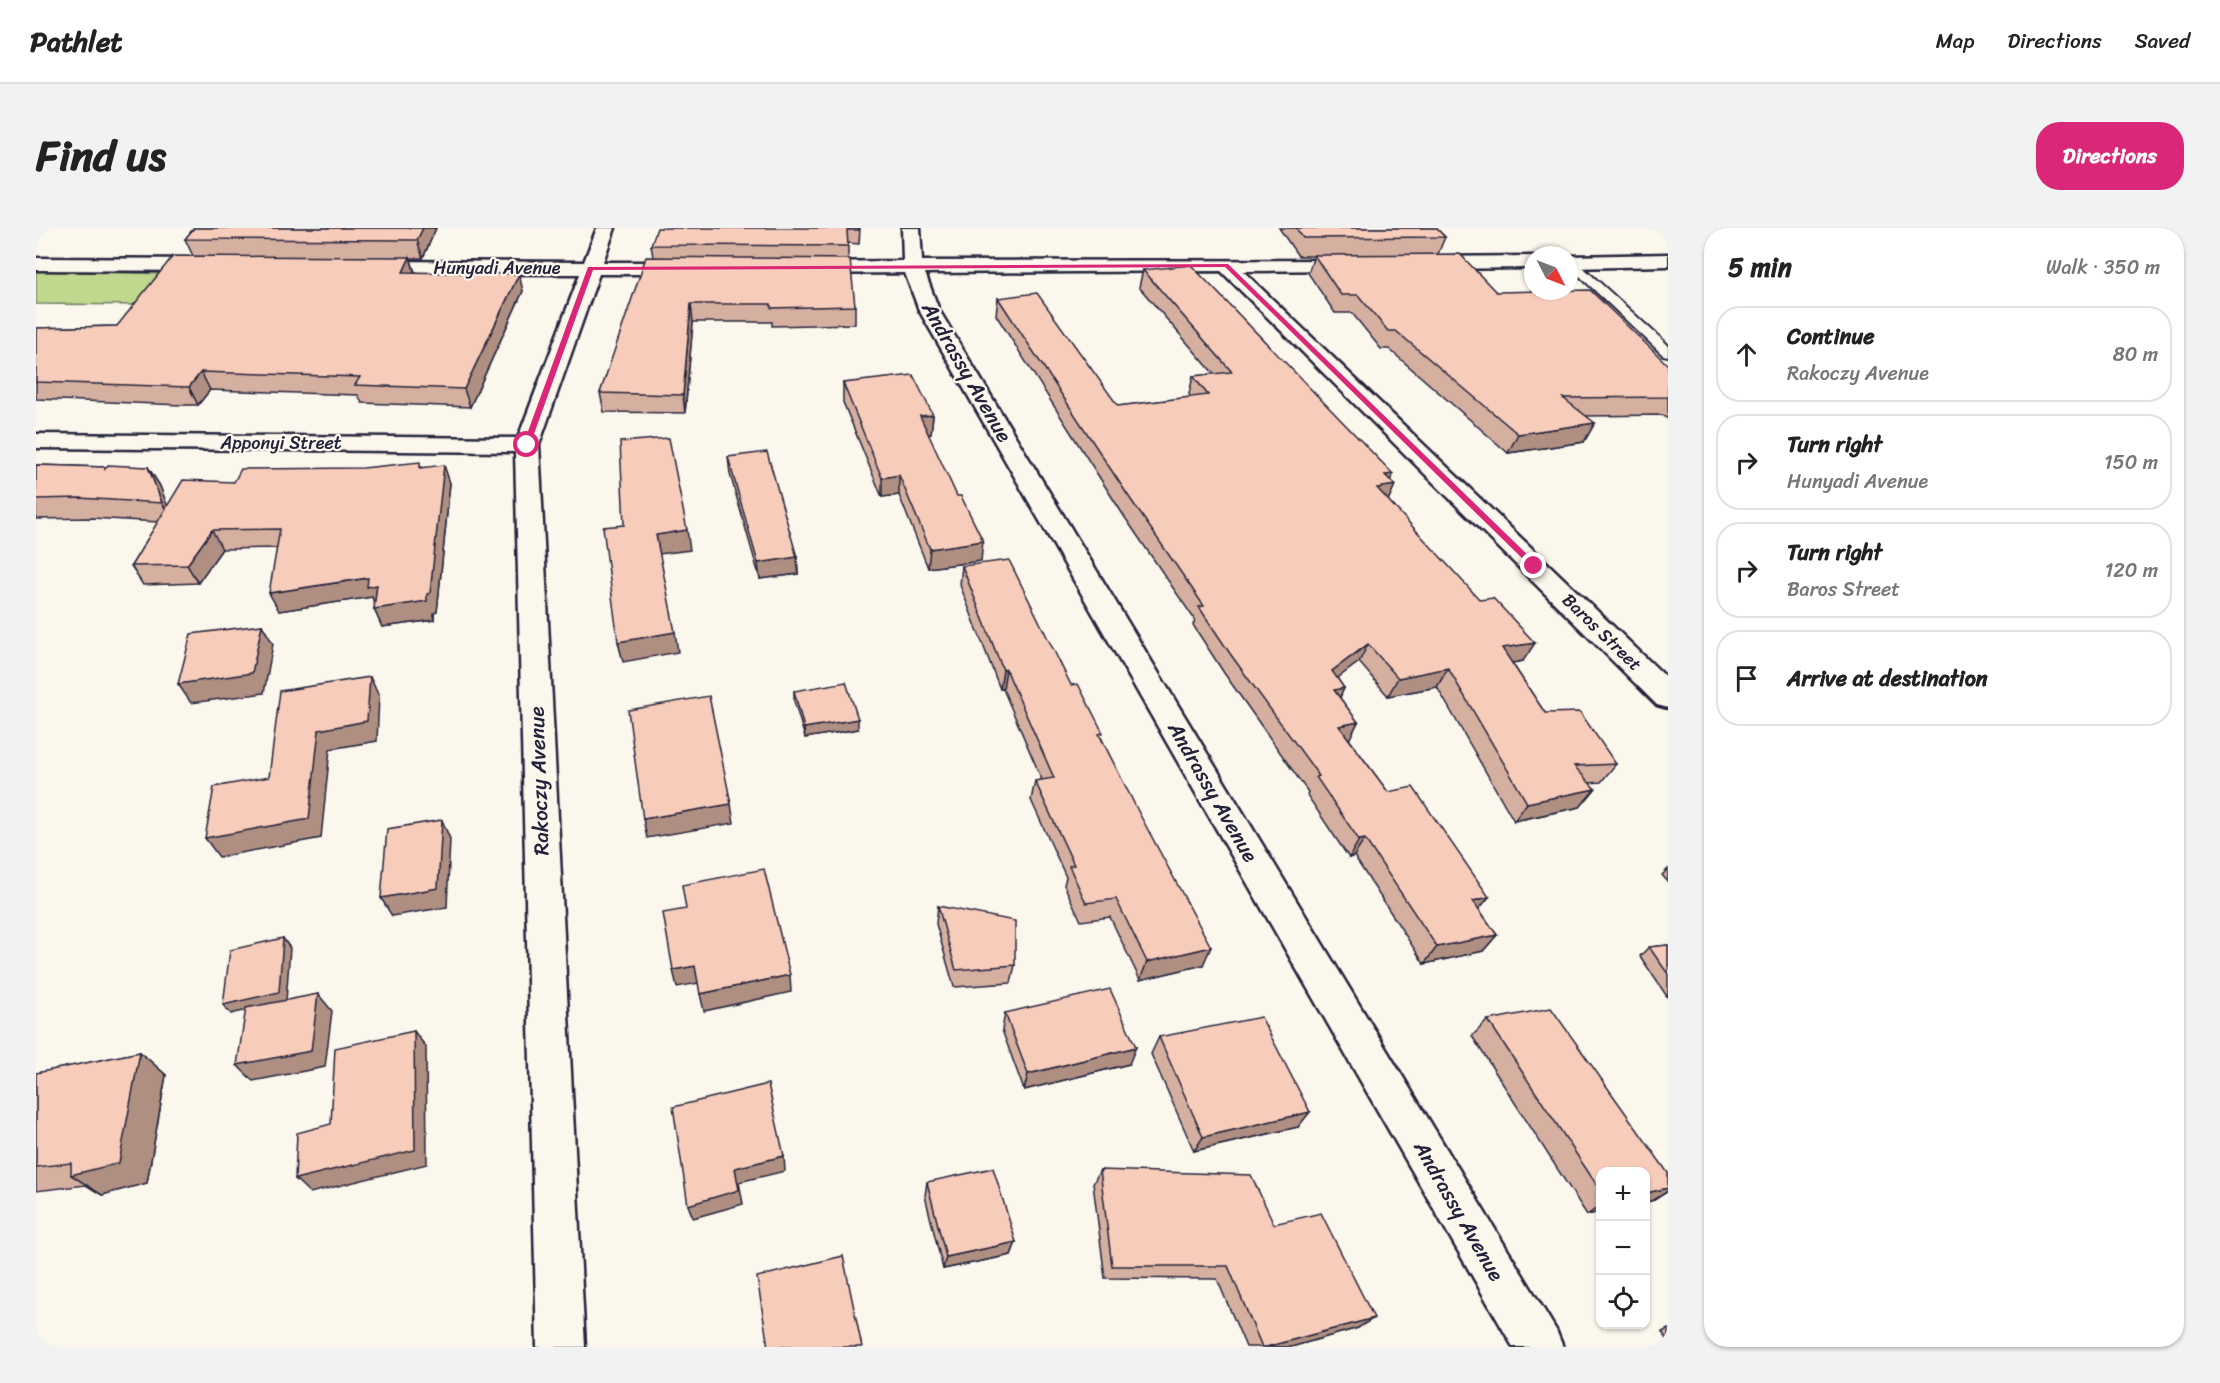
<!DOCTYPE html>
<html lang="en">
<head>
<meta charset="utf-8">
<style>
	:root { --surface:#fff; --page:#f2f2f2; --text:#222; --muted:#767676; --line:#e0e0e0; --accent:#db2777 }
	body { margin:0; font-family:Sriracha,sans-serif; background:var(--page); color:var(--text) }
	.controls { position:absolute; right:18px; bottom:18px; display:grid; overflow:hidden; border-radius:12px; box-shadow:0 2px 4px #0004 }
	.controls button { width:54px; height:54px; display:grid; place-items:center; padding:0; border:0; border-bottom:2px solid var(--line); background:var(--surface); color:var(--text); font:30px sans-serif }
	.compass { position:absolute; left:1488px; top:18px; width:54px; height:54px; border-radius:50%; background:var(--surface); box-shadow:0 2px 4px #0004; rotate:132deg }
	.stop { position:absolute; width:18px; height:18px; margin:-14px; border:4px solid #db2777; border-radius:50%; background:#fff }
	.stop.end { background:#db2777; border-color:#fff; box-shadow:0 2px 6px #0008 }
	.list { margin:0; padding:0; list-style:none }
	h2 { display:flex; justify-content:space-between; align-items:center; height:78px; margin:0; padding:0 24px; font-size:26px }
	h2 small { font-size:20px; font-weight:400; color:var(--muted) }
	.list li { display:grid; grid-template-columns:39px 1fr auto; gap:18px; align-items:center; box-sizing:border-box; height:96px; margin:0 12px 12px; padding:0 12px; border:2px solid var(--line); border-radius:24px }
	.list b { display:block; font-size:22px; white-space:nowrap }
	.list p { margin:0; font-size:20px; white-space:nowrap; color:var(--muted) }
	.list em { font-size:20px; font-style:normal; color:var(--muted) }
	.icon { flex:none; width:33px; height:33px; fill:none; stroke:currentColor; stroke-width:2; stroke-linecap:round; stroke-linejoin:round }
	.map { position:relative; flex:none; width:1632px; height:1119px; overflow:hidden; border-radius:24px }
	header { display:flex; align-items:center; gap:36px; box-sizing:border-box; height:84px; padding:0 30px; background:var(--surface); border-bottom:2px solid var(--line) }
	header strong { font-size:28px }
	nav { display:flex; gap:33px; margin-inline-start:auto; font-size:21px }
	.intro { display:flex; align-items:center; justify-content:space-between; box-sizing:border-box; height:144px; padding:0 36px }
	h1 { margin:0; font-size:42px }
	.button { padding:15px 27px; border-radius:24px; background:var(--accent); color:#fff; font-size:21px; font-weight:700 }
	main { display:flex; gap:36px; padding:0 36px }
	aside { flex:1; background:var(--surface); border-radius:24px; box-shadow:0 2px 4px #0004 }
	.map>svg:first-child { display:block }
</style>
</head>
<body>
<header>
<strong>Pathlet</strong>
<nav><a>Map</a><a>Directions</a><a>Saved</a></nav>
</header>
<div class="intro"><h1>Find us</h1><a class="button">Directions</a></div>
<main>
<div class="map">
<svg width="1632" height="1119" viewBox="0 0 1632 1119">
	<rect width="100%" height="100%" fill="#fbf7ec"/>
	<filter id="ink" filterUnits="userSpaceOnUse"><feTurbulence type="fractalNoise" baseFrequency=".0167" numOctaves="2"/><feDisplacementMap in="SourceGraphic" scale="12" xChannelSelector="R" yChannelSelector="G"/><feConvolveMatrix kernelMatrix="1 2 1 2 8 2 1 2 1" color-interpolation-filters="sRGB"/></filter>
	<g filter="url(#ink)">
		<path fill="#bfd88e" stroke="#707d64" stroke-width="1.5" d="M 0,43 L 139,46 L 111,77 L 0,76 Z"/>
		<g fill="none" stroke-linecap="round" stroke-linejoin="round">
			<defs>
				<path id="lane" d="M 1533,31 L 1539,32 L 1632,117 L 1632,128 L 1627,127 L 1533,38 Z"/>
				<g id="street">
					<path d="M 561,0 L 579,0 L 567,34 L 652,34 L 659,36 L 662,40 L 659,44 L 652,46 L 563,46 L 503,217 L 549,1119 L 501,1119 L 479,224 L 0,220 L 0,206 L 482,210 L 544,46 L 332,45 L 325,43 L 322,39 L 325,35 L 332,33 L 548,34 Z"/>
					<path d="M 866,0 L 884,0 L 886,33 L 1325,32 L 1328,36 L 1325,40 L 1318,42 L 1207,43 L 1632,451 L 1632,480 L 1621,477 L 1185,43 L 889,45 L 903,82 L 1520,1102 L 1527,1119 L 1477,1119 L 883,82 L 869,45 L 770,46 L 763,44 L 760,40 L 763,36 L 770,34 L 867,33 Z"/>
					<path d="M 1632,26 L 1632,38 L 1533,40 L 1533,28 Z"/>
					<path d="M 1497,28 L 1497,40 L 1388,41 L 1381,39 L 1378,35 L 1381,31 L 1388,29 Z"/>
					<path d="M 0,30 L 175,31 L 182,33 L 185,37 L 182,41 L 175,43 L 0,42 Z"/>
				</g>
			</defs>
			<use href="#lane" stroke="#22223b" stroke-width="4"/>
			<use href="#street" stroke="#22223b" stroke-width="5"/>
			<use href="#lane" fill="#fbf7ec" fill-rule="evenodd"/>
			<use href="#street" fill="#fbf7ec" fill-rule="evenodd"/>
		</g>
		<g fill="#d5afa0" stroke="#22223b" stroke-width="1.5">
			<path d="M 158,0 L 400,0 L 387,30 L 374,30 L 379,44 L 487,63 L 434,179 L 326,175 L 322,167 L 174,162 L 162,177 L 146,177 L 0,171 L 0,100 L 81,98 L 157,28 L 149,11 Z"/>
			<path d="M 824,0 L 823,16 L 812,15 L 812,31 L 819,78 L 819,96 L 736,98 L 736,94 L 657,94 L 649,185 L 568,184 L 564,165 L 617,29 L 615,17 Z"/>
			<path d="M 1243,0 L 1400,0 L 1409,9 L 1402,26 L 1460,64 L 1632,137 L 1632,191 L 1626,187 L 1550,188 L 1548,214 L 1472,225 L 1353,121 L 1345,121 L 1316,85 L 1299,85 L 1272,45 L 1278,28 L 1262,28 Z"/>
			<path d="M 1107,42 L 1359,257 L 1352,272 L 1487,433 L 1476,435 L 1509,485 L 1580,536 L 1565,554 L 1553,555 L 1559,561 L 1544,579 L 1478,593 L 1401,459 L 1352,468 L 1323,434 L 1301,450 L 1308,460 L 1304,470 L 1322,494 L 1313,511 L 1352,564 L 1443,681 L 1461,707 L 1447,723 L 1388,736 L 1318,628 L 1313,630 L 1271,567 L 1272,564 L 1188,445 L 1157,397 L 1159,392 L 1088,288 L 960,87 L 962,70 L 1082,178 L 1155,169 L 1153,166 L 1157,148 L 1178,146 L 1103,59 Z"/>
			<path d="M 807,155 L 897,187 L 895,206 L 892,207 L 945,333 L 892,340 L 863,267 L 846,269 L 807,174 Z"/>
			<path d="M 692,229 L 761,329 L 762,346 L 724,351 L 694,246 Z"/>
			<path d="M 0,237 L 69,239 L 70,240 L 112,239 L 124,258 L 131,278 L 198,254 L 386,239 L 414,255 L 401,384 L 398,385 L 398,392 L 346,399 L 338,381 L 339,377 L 336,369 L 243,383 L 241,320 L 186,321 L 162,355 L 107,357 L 95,338 L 122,294 L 56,290 L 0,291 Z"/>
			<path d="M 926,338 L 1035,457 L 1066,511 L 1167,737 L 1104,752 L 1074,689 L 1045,693 L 1028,657 L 1030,649 L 995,572 L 999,553 L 1006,552 L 967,461 L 964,461 L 924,357 Z"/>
			<path d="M 758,463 L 822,501 L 769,510 L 758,473 Z"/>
			<path d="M 1632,641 L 1632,654 L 1626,647 Z"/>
			<path d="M 902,678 L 979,737 L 975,755 L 918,759 L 900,696 Z"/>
			<path d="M 1632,717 L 1632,770 L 1604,728 L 1613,719 Z"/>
			<path d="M 969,785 L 1093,836 L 988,862 L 966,802 Z"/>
			<path d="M 1452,792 L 1632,945 L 1632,963 L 1618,972 L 1610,974 L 1610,944 L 1564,944 L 1564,984 L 1551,987 L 1436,808 Z"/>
			<path d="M 1123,809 L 1262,899 L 1158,923 L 1115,826 Z"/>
			<path d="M 104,824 L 130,847 L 111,955 L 66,967 L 50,957 L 0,963 L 0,845 Z"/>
			<path d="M 1064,942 L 1238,996 L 1322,1100 L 1255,1119 L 1210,1119 L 1181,1051 L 1069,1050 L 1057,956 Z"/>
			<path d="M 891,954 L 980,1014 L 975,1027 L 907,1041 L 889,968 Z"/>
			<path d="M 1632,1101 L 1632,1113 L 1626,1104 Z"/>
		</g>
		<g fill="#ae8f82" stroke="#22223b" stroke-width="1.5">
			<path d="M 387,0 L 400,0 L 387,30 L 381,12 Z"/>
			<path d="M 374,29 L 379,46 L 367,44 Z"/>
			<path d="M 483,46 L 487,63 L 434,179 L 428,161 Z"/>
			<path d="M 655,76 L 657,94 L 649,185 L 647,167 Z"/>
			<path d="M 165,144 L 174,162 L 162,177 L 153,159 Z"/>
			<path d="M 897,187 L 895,206 L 883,208 L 884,188 Z"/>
			<path d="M 1559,195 L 1548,214 L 1472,225 L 1482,206 Z"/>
			<path d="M 408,237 L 414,255 L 401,384 L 398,385 L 398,392 L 346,399 L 338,381 L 391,366 Z"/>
			<path d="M 112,239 L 124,258 L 138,295 L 126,275 Z"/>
			<path d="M 1357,246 L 1352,258 L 1359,257 L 1351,275 L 1341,260 L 1349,247 Z"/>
			<path d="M 863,247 L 863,267 L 846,269 L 846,250 Z"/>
			<path d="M 176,302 L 186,321 L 162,355 L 151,337 Z"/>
			<path d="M 651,302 L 654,322 L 623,326 L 620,307 Z"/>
			<path d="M 947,313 L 945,333 L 892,340 L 894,321 Z"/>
			<path d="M 761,329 L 762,346 L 724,351 L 722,335 Z"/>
			<path d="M 332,350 L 341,357 L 339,377 L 336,369 L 243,383 L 233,365 Z"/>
			<path d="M 226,397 L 237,416 L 228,465 L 155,475 L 142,456 Z"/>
			<path d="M 639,404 L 642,424 L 587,434 L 582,414 Z"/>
			<path d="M 1499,415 L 1487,433 L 1454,439 L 1466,420 Z"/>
			<path d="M 1332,416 L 1323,434 L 1287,461 L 1296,443 Z"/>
			<path d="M 1412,440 L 1401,459 L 1352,468 L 1362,450 Z"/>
			<path d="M 970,441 L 967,461 L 964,461 L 967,442 Z"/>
			<path d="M 334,449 L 343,468 L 341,513 L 294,521 L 285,610 L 183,629 L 169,610 L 283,502 Z"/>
			<path d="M 1308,460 L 1299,479 L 1298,462 Z"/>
			<path d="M 822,491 L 822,501 L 769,510 L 768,500 Z"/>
			<path d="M 1322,494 L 1313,512 L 1303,498 Z"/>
			<path d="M 1559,561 L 1544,579 L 1478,593 L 1491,575 Z"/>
			<path d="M 695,576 L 698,595 L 611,610 L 607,591 Z"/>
			<path d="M 406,592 L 414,611 L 411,679 L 356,688 L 345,670 Z"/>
			<path d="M 1329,611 L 1318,628 L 1313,630 L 1323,612 Z"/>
			<path d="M 1453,669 L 1439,686 L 1437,673 Z"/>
			<path d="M 1461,707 L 1447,723 L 1388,736 L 1401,719 Z"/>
			<path d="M 247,710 L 254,720 L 250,773 L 195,786 L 187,777 Z"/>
			<path d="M 1175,719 L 1167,737 L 1104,752 L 1111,734 Z"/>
			<path d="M 659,738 L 663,755 L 641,759 L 637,742 Z"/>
			<path d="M 754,747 L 755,764 L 668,783 L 664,766 Z"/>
			<path d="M 282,766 L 296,783 L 289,839 L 217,853 L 201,837 Z"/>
			<path d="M 378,803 L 390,819 L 391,936 L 274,965 L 259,951 Z"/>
			<path d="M 1100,819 L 1093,836 L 988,862 L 992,846 Z"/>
			<path d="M 104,824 L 130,847 L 111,955 L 66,967 L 35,947 Z"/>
			<path d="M 1274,884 L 1262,899 L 1158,923 L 1167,909 Z"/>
			<path d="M 748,928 L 749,943 L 703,954 L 707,976 L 657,990 L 652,977 L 699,940 Z"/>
			<path d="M 1632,960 L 1632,963 L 1618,972 L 1610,974 L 1610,965 Z"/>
			<path d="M 1564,978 L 1564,984 L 1551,987 Z"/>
			<path d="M 980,1014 L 975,1027 L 907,1041 L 910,1029 Z"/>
			<path d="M 1338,1090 L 1322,1100 L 1255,1119 L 1230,1119 Z"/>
		</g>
		<g fill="#f8ccba" stroke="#22223b" stroke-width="1.5">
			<path d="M 158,0 L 387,0 L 381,12 L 149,11 Z"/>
			<path d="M 621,0 L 823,0 L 823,2 L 811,2 L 812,18 L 615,17 Z"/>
			<path d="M 1260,0 L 1400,0 L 1409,9 L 1267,10 Z"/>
			<path d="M 1424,26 L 1460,64 L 1554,62 L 1632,137 L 1632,169 L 1527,170 L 1559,195 L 1482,206 L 1360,103 L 1352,103 L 1322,67 L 1305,67 L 1278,27 Z"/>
			<path d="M 137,28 L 374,29 L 367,44 L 483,46 L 428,161 L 319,157 L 324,149 L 165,144 L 153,159 L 0,154 L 0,100 L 81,98 Z"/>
			<path d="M 610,29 L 814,31 L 819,78 L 735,80 L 735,76 L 655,76 L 647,167 L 564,165 Z"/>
			<path d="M 1155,37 L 1357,246 L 1349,247 L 1359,257 L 1341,260 L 1444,372 L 1457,370 L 1499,415 L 1466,420 L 1509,485 L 1544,484 L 1580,536 L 1538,538 L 1559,561 L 1491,575 L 1412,440 L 1362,450 L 1332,416 L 1296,443 L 1308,460 L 1298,462 L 1322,494 L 1303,498 L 1352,564 L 1377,559 L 1453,669 L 1437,673 L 1461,707 L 1401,719 L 1329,611 L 1323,612 L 1280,549 L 1283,548 L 1195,427 L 1163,379 L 1168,378 L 1093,269 L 962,70 L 1001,65 L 1082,178 L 1172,167 L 1157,148 L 1196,144 L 1107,42 Z"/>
			<path d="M 877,147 L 897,187 L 884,188 L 921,268 L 925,268 L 947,313 L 894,321 L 863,247 L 846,250 L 807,155 Z"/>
			<path d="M 633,210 L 651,302 L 620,307 L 639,404 L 582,414 L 567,299 L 588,297 L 584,214 Z"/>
			<path d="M 731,224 L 761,329 L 722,335 L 692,229 Z"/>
			<path d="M 384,234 L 384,240 L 408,237 L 394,365 L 391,366 L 391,373 L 338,381 L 341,357 L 331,359 L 332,350 L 233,365 L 244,301 L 176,302 L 151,337 L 95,338 L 147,252 L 198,254 L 205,241 L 327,240 Z"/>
			<path d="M 0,237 L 69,239 L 69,241 L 72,237 L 112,239 L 126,275 L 43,270 L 0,271 Z"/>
			<path d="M 973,332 L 1035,457 L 1042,456 L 1067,505 L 1063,506 L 1104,587 L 1175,719 L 1111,734 L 1080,671 L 1050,675 L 1033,638 L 1038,637 L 999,553 L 1018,550 L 970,441 L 967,442 L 926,338 Z"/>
			<path d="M 226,397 L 216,445 L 142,456 L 155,406 Z"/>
			<path d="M 334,449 L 331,493 L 283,502 L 273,591 L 169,610 L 178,559 L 233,549 L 244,463 Z"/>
			<path d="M 810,454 L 822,491 L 768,500 L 758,463 Z"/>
			<path d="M 673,468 L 695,576 L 607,591 L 592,482 Z"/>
			<path d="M 406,592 L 402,660 L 345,670 L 351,601 Z"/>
			<path d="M 728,641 L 754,747 L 664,766 L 659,738 L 637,742 L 627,685 L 650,681 L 646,657 Z"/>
			<path d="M 902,678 L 979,693 L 979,737 L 920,742 Z"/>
			<path d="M 247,710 L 243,764 L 187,777 L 194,722 Z"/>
			<path d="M 1632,717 L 1632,746 L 1613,719 Z"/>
			<path d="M 1074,761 L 1100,819 L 992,846 L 969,785 Z"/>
			<path d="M 282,766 L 275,823 L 201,837 L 210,780 Z"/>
			<path d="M 1515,780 L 1632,945 L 1632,960 L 1610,965 L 1610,944 L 1564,944 L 1564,962 L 1452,792 Z"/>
			<path d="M 1225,789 L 1274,884 L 1167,909 L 1123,809 Z"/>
			<path d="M 378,803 L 379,922 L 259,951 L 261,905 L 295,896 L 299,820 Z"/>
			<path d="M 104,824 L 83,935 L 35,947 L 35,935 L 0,939 L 0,845 Z"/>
			<path d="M 732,856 L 748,928 L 699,940 L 703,962 L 652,977 L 637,879 Z"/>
			<path d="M 957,940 L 980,1014 L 910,1029 L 891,954 Z"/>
			<path d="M 1064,942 L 1215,947 L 1238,996 L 1285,985 L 1338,1090 L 1230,1119 L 1226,1119 L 1192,1038 L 1076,1038 Z"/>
			<path d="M 807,1028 L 826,1119 L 732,1119 L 721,1049 Z"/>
		</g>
	</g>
	<path fill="#db2777" d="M 1192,36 L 1501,336 L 1501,339 L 1495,339 L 1189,39 L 557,42 L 494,217 L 491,219 L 487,217 L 552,39 Z"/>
	<g text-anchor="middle" stroke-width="4.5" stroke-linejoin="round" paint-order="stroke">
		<g font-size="18" fill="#22223b" stroke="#fbf7ec">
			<text x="461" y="46">Hunyadi Avenue</text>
			<text x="245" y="221">Apponyi Street</text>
			<text transform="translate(1566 404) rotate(44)" y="6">Baros Street</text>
		</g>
		<g font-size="21" fill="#22223b" stroke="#fbf7ec">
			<text transform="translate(931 144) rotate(60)" y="7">Andrassy Avenue</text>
			<text transform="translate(503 553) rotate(-92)" y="7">Rakoczy Avenue</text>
			<text transform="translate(1177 564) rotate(60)" y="7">Andrassy Avenue</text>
			<text transform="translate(1423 983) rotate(60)" y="7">Andrassy Avenue</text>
		</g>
	</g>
</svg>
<div class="controls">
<button>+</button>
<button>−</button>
<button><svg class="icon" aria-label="locate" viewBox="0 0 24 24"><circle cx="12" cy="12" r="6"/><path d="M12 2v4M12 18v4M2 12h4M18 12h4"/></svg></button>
</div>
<svg class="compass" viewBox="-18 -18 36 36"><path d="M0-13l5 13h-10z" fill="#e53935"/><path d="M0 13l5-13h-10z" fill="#767676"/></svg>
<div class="stop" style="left:491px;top:217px"></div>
<div class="stop end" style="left:1498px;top:338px"></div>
</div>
<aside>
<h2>5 min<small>Walk · 350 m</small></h2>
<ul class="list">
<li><svg class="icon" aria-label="ahead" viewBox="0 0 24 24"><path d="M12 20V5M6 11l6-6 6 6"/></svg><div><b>Continue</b><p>Rakoczy Avenue</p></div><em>80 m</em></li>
<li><svg class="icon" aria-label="right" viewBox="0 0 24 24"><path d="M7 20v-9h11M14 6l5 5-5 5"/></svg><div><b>Turn right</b><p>Hunyadi Avenue</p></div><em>150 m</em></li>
<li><svg class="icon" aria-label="right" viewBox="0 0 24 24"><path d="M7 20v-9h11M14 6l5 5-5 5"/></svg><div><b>Turn right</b><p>Baros Street</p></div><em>120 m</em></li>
<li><svg class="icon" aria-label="arrive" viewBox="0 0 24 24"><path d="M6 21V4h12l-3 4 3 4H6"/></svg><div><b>Arrive at destination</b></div></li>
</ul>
</aside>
</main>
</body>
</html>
